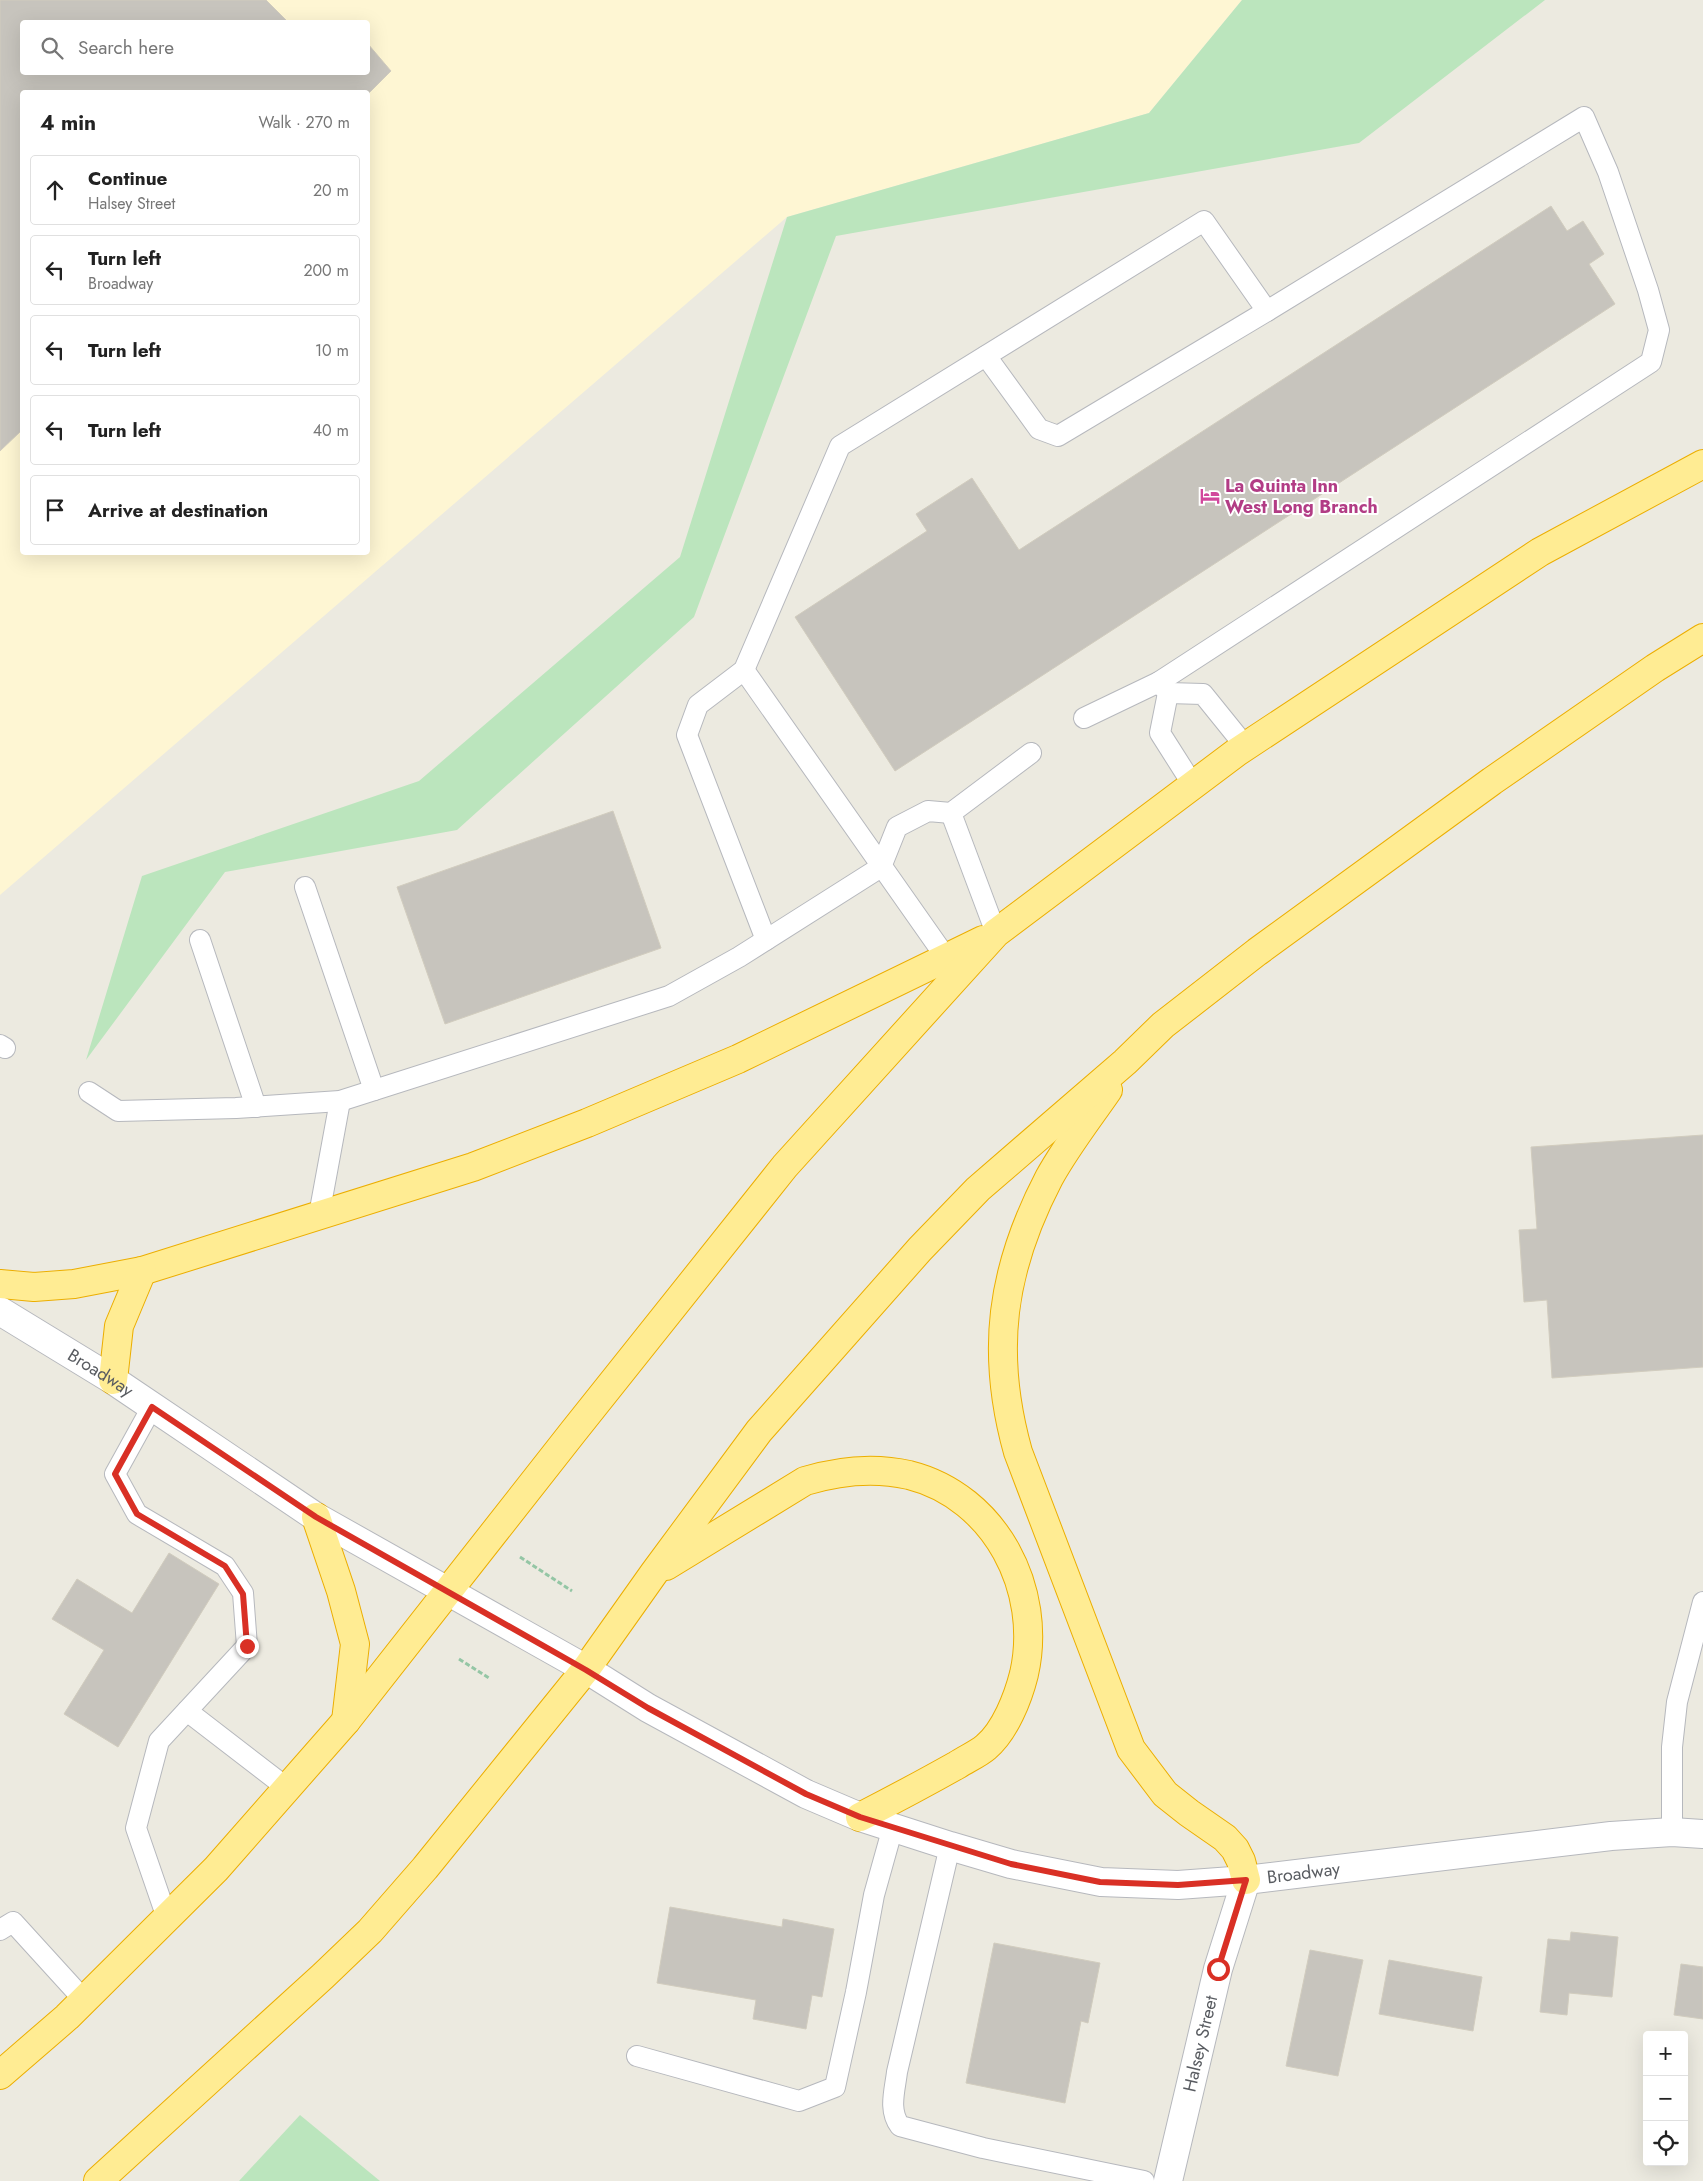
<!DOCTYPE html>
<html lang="en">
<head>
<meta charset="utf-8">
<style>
	:root { --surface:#fff; --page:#f2f2f2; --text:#222; --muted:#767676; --line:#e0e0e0 }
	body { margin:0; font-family:Jost,sans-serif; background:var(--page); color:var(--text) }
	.controls { position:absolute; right:15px; bottom:15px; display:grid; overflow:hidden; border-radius:5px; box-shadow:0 5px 20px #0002 }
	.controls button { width:45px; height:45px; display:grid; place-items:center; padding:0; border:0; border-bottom:1px solid var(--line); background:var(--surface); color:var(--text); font:25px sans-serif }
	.stop { position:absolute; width:15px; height:15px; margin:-11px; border:4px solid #d93025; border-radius:50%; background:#fff }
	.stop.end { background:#d93025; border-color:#fff; box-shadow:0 1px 5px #0008 }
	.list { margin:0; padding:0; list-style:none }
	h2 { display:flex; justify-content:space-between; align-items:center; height:65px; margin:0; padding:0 20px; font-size:21px }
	h2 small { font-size:16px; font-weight:400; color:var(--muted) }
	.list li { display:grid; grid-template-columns:32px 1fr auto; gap:15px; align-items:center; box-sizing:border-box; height:70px; margin:0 10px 10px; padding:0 10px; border:1px solid var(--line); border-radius:5px }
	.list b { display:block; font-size:19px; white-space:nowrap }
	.list p { margin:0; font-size:16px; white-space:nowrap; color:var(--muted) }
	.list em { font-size:16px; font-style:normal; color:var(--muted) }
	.icon { flex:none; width:28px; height:28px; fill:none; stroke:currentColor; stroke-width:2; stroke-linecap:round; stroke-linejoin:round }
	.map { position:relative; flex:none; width:1703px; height:2181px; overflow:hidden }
	.search { position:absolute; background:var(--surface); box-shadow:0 5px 20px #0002; left:20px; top:20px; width:350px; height:55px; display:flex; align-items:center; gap:12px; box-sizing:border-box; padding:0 18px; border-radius:5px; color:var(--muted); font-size:19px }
	.panel { position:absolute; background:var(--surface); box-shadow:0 5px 20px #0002; left:20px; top:90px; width:350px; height:465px; border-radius:5px }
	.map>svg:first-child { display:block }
</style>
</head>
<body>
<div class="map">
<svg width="1703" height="2181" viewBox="0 0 1703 2181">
	<rect width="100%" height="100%" fill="#eceae0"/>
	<path fill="#fef6d3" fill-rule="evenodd" d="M 0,0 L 1242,0 L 1149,113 L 787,217 L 0,895 ZM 22,22 L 368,22 L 368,72 L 22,72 ZM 22,92 L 368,92 L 368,552 L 22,552 Z"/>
	<g fill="#bbe5bd">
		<path d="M 1242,0 L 1545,0 L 1359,143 L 836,236 L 694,617 L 457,830 L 225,872 L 86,1060 L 142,876 L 419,781 L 680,557 L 787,217 L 1149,113 Z"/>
		<path d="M 300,2115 L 380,2181 L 239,2181 Z"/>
	</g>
	<g fill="#c7c4bd" stroke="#d1ccbe">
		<path d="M 0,0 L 266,0 L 288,22 L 22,22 L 22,72 L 368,72 L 368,44 L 391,71 L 368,94 L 368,92 L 22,92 L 22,430 L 0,451 Z"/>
		<path d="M 1551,206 L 1567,231 L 1583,221 L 1604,254 L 1589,264 L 1615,304 L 895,771 L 795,617 L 927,531 L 916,514 L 972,478 L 1019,550 Z"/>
		<path d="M 613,811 L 661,948 L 445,1024 L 397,887 Z"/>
		<path d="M 1703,1135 L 1703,1367 L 1552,1378 L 1547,1300 L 1524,1302 L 1519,1230 L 1537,1229 L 1531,1147 Z"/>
		<path d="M 169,1553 L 219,1584 L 118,1747 L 64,1714 L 104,1650 L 52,1619 L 77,1579 L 132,1613 Z"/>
		<path d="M 670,1907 L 782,1927 L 783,1919 L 834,1929 L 822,1997 L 812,1995 L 806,2029 L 753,2019 L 756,2000 L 657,1983 Z"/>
		<path d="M 1571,1932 L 1618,1937 L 1612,1997 L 1569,1993 L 1567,2015 L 1540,2012 L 1548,1939 L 1570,1941 Z"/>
		<path d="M 994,1943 L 1100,1963 L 1088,2023 L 1081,2021 L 1065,2103 L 966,2083 Z"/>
		<path d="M 1310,1950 L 1363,1960 L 1338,2076 L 1286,2066 Z"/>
		<path d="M 1389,1960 L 1482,1977 L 1473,2031 L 1379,2014 Z"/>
		<path d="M 1681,1964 L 1703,1967 L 1703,2019 L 1674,2015 Z"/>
	</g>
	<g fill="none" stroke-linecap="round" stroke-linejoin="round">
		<defs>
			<g id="service">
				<path d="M 986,356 L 1039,429 L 1058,436 L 1267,311"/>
				<path d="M 744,670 L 954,969"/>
				<path d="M 1168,693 L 1203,694 L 1245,746"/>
				<path d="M 1084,718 L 1159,682"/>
				<path d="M 951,813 L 996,933"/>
				<path d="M 305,887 L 374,1090"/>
				<path d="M 200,940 L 256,1107"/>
				<path d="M 766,940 L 687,735 L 698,705 L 744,670 L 840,446 L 1204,221 L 1267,311 L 1584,117 L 1608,172 L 1648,290 L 1659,330 L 1651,362 L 1159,682 L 1168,693 L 1160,733 L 1193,785"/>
				<path d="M 0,1045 L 5,1048"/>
				<path d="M 89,1092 L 118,1111 L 236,1108 L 340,1101 L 669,996 L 739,957 L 881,867 L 897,827 L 928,811 L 951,813 L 1031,753"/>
				<path d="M 319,1215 L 340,1101"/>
				<path d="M 152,1407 L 115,1474 L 137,1514 L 225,1566 L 243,1593 L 247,1646 L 159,1741 L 136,1828 L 167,1918"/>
				<path d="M 187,1711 L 287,1788"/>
				<path d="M 1672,1832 L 1672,1747 L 1677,1702 L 1703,1602"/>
				<path d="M 950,1846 L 897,2072 C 895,2090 888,2110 900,2126 L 983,2148 L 1144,2181"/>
				<path d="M 0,1930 L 13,1922 L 84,2000"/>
				<path d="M 637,2056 L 799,2101 L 835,2087 L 856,1992 L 874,1895 L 893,1827"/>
			</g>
			<g id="minor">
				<path id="s1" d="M 1168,2181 L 1218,1969 L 1246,1880"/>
			</g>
			<g id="tertiary">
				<path id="s2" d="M 0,1311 L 113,1380 L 316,1517 L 586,1669 L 648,1708 L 806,1794 L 860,1817 L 950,1846 L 1011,1864 L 1101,1882 L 1178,1885 L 1246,1880 L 1611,1836 L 1672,1832 L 1703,1834"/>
			</g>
			<g id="trunk">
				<path d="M 1108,1090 C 1088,1119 1066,1147 1049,1178 C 1001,1270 990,1352 1018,1452 L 1131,1749 L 1165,1794 L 1189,1813 L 1225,1838 L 1235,1849 L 1241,1861 L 1246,1880"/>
				<path d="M 0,1284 L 34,1287 L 74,1284 L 142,1271 L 473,1167 L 587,1123 L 738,1059 L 983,940"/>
				<path d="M 113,1380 L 119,1326 L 142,1271"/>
				<path d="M 316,1517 L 341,1591 L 355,1644 L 346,1721"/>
				<path d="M 666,1566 L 805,1481 C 838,1471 874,1467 909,1475 C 996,1497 1043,1590 1024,1674 C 1018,1698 1005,1731 986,1747 C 978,1754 966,1759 957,1765 C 925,1783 893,1800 860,1817"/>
				<path d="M 0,2075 L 67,2017 L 216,1869 L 346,1721 L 573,1432 L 785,1166 L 996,933 L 1237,752 L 1540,552 L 1703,464"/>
				<path d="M 98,2181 L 323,1976 L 370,1931 L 425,1868 L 586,1669 L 654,1573 L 759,1431 L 920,1249 L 978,1189 L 1125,1062 L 1163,1025 L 1257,952 L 1492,781 L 1655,668 L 1703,638"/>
			</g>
		</defs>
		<use href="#service" stroke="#b6b8bd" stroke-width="22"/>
		<use href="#minor" stroke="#b6b8bd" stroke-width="30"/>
		<use href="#tertiary" stroke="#b6b8bd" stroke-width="30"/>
		<use href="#trunk" stroke="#ecae00" stroke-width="30"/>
		<g stroke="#94c6a5" stroke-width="3" stroke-dasharray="5 2.5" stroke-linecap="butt">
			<path d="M 520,1557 L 572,1591"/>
			<path d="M 459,1659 L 489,1678"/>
		</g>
		<use href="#service" stroke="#fff" stroke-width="20"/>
		<use href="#minor" stroke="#fff" stroke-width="28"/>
		<use href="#tertiary" stroke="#fff" stroke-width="28"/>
		<use href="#trunk" stroke="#ffec93" stroke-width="28"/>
	</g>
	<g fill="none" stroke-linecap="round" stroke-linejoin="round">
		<path stroke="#d93025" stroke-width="6" d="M 247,1646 L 243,1594 L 225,1566 L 137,1514 L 115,1474 L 152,1407 L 316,1517 L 586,1670 L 648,1708 L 806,1794 L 860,1817 L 1011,1864 L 1100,1882 L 1178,1885 L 1246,1880 L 1218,1969"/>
	</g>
	<defs>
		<symbol id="hotel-bare" viewBox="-9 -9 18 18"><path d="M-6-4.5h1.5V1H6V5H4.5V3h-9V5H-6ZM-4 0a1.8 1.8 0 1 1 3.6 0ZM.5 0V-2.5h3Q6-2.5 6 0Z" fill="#d1479c" stroke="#fff" stroke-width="2.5" paint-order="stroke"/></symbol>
	</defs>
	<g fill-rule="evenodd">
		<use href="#hotel-bare" x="1196" y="482" width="28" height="28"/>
	</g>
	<g text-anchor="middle" stroke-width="4" stroke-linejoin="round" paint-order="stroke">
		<g font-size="18" font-weight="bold" fill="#b23c85" stroke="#fff" text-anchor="start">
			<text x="1225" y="492">La Quinta Inn<tspan x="1225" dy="21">West Long Branch</tspan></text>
		</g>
		<g font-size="18" fill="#595c61" stroke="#fff">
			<text dy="6" stroke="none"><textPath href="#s2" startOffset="118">Broadway</textPath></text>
			<text dy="6" stroke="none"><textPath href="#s2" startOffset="1452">Broadway</textPath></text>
			<text dy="6" stroke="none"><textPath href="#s1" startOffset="141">Halsey Street</textPath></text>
		</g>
	</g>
</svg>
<div class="controls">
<button>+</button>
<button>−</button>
<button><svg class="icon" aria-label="locate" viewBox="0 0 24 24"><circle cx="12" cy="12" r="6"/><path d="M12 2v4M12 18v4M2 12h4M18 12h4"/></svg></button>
</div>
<div class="stop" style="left:1218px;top:1969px"></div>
<div class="stop end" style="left:247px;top:1646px"></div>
<div class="search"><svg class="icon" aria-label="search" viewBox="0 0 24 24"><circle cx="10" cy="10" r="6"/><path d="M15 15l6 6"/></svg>Search here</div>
<section class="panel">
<h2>4 min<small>Walk · 270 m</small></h2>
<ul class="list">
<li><svg class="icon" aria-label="ahead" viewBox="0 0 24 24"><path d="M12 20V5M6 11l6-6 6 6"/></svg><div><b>Continue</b><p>Halsey Street</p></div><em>20 m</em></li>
<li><svg class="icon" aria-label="left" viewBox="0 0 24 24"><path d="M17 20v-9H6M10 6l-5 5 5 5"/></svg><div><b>Turn left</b><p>Broadway</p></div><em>200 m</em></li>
<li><svg class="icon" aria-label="left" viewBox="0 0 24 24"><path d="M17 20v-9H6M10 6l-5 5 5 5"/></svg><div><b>Turn left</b></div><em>10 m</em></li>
<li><svg class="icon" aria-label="left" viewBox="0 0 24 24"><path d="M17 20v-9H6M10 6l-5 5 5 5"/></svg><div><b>Turn left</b></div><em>40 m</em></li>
<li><svg class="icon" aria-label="arrive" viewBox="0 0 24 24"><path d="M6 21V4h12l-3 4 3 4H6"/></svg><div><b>Arrive at destination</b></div></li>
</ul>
</section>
</div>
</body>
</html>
